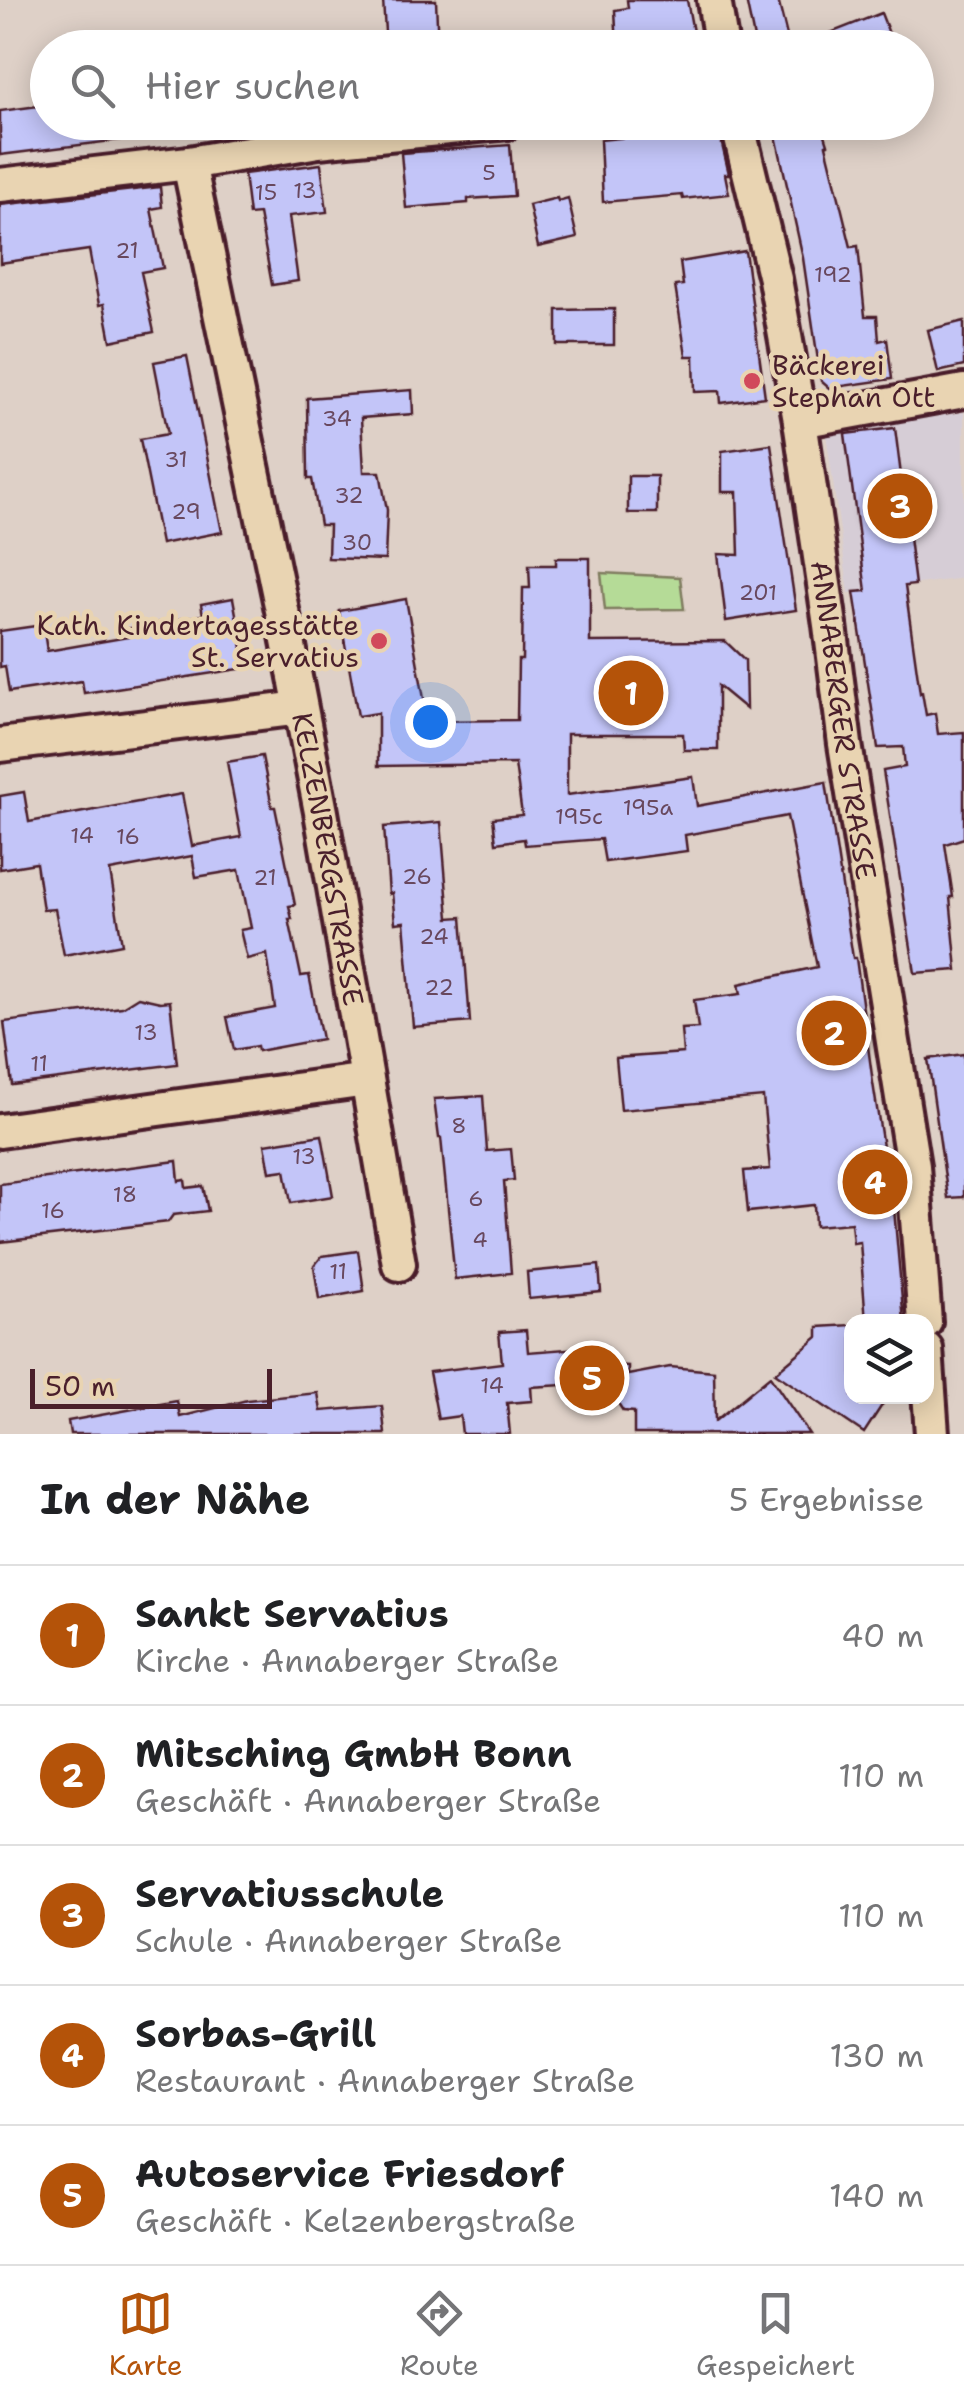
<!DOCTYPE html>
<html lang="de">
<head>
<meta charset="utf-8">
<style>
	:root { --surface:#fff; --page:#f6f6f6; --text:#202124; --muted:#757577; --line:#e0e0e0; --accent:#b45309 }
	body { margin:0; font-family:"Shantell Sans",sans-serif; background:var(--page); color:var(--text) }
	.controls { position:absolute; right:30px; bottom:30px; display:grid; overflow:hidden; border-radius:20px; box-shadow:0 5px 25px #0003 }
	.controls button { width:90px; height:90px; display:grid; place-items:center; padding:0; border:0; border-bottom:2px solid var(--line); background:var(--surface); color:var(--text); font:50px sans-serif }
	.scale { position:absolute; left:30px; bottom:25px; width:242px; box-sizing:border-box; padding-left:10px; border:5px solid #4a1f2b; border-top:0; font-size:28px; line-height:35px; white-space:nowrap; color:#4a1f2b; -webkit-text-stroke:8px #e9d4b2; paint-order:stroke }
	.you { position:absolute; left:430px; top:722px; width:35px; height:35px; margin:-25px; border:8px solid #fff; border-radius:50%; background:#1a73e8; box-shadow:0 0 0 15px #1a73e833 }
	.badge { display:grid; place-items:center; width:65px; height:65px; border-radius:50%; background:var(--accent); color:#fff; font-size:32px; font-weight:700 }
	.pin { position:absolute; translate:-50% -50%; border:5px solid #fff; box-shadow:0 2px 10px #0006 }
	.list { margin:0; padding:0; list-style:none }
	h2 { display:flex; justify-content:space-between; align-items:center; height:130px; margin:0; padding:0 40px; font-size:42px }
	h2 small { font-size:32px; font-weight:400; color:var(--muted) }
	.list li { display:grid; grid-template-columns:65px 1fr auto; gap:30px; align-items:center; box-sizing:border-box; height:140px; padding:0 40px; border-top:2px solid var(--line) }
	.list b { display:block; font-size:38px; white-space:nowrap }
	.list p { margin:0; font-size:32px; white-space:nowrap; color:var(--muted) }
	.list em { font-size:32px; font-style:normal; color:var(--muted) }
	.icon { flex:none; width:55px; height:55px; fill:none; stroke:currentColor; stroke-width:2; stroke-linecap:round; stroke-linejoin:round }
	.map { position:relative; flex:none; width:964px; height:1434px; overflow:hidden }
	.search { position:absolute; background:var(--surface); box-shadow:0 5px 25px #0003; left:30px; right:30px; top:30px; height:110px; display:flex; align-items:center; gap:25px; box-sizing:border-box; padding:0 35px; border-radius:55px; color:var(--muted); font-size:38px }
	.sheet { height:830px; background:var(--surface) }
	nav { display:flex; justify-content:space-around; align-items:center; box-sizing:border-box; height:140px; border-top:2px solid var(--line); background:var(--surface); font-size:28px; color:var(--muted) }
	nav a { display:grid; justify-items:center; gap:5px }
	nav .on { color:var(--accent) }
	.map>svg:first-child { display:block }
</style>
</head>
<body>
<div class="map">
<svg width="964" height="1434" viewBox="0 0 964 1434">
	<rect width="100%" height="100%" fill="#ded0c7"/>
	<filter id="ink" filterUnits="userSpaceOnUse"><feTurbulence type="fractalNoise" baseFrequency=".01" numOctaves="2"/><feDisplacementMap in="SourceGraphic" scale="20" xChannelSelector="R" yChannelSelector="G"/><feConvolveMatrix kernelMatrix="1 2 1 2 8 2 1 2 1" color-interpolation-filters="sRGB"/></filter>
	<g filter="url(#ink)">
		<path fill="#d6cdd6" d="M 964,412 L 964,578 L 849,593 L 826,433 Z"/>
		<path fill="#b5db97" stroke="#807d61" stroke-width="2.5" d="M 601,573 L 680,577 L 684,609 L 605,610 Z"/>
		<g fill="#c3c5f8" stroke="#4a1f2b" stroke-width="2.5">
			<path d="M 383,0 L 436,0 L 438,48 L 386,48 Z"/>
			<path d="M 627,0 L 687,0 L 696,48 L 617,48 L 615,10 L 628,8 Z"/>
			<path d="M 746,0 L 778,0 L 790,48 L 756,48 Z"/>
			<path d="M 881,13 L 890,36 L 860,48 L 797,48 L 797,46 Z"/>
			<path d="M 46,105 L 48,122 L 119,122 L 120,140 L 0,155 L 0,111 Z"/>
			<path d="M 773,122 L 821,122 L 828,144 L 826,145 L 851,247 L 858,246 L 865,316 L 877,316 L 879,341 L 887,339 L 892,379 L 829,388 L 821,381 L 803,258 Z"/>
			<path d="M 718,128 L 729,174 L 725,174 L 729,194 L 683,199 L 682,195 L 603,202 L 600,140 Z"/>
			<path d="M 510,145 L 514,196 L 468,199 L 468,203 L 406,208 L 401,153 Z"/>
			<path d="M 321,164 L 327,212 L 289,216 L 298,281 L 272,285 L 259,214 L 249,215 L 244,174 Z"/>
			<path d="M 160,187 L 162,207 L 151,209 L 163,268 L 141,272 L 154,332 L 111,341 L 104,304 L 99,305 L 89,250 L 0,263 L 0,205 Z"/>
			<path d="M 557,198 L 558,201 L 568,198 L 577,238 L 538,247 L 529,205 Z"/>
			<path d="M 745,251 L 765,397 L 721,403 L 720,391 L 695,392 L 694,356 L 686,356 L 675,286 L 683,285 L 680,262 Z"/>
			<path d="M 614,309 L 614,345 L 557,345 L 557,310 Z"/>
			<path d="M 964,321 L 964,366 L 938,372 L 928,330 Z"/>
			<path d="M 187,356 L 222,532 L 161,544 L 140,439 L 168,434 L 154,362 Z"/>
			<path d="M 412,390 L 413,414 L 361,418 L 364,472 L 380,472 L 387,510 L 385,560 L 328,558 L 329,525 L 320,525 L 312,479 L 308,479 L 307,398 Z"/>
			<path d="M 895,428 L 915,585 L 905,586 L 920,693 L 922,692 L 926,715 L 935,713 L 938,734 L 964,732 L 964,838 L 945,844 L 953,897 L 950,897 L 957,970 L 915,973 L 883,771 L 905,767 L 903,747 L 878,748 L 854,592 L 866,591 L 845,434 Z"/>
			<path d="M 771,444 L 796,610 L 726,621 L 718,554 L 739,555 L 737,492 L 722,492 L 722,451 Z"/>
			<rect x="628" y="476" width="29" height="37"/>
			<path d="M 556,558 L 590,558 L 590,642 L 725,641 L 745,660 L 746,709 L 718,686 L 718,750 L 684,750 L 683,734 L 567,734 L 567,795 L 693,777 L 697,806 L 826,782 L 853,958 L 856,958 L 873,1083 L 891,1198 L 893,1198 L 904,1322 L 866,1322 L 860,1242 L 853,1243 L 851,1223 L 815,1226 L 814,1205 L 748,1212 L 744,1171 L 770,1169 L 763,1097 L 621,1110 L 616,1058 L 683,1053 L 681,1029 L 698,1028 L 694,1000 L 741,994 L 739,984 L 817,967 L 787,816 L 685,835 L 687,851 L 605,862 L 601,839 L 525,845 L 524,839 L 496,843 L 493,818 L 522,815 L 515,764 L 378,766 L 378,713 L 358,716 L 339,611 L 406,599 L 428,721 L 517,720 L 518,660 L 522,660 L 523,588 L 530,588 L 529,565 L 556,565 Z"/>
			<path d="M 233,598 L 246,668 L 84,693 L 82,681 L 9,692 L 5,666 L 0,667 L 0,631 L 43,625 L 47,651 L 128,637 L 126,629 L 203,615 L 201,604 Z"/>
			<path d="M 262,756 L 272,807 L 275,807 L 295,905 L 289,906 L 292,919 L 289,919 L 301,976 L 309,975 L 322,1039 L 258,1051 L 257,1046 L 234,1050 L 227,1017 L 275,1008 L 267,954 L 247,959 L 240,930 L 251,928 L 239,870 L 196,877 L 192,856 L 110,871 L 122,944 L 64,955 L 55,909 L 43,910 L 36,863 L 0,869 L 0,796 L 24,792 L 29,822 L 182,794 L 192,846 L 241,837 L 227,762 Z"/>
			<path d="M 441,822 L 449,918 L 462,917 L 470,1022 L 413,1027 L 404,922 L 395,923 L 392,893 L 389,894 L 384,827 Z"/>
			<path d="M 138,997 L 160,1002 L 170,1001 L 177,1064 L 12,1085 L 4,1022 L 122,1007 Z"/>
			<path d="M 964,1054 L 964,1197 L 948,1198 L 928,1059 Z"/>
			<path d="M 483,1096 L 487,1151 L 511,1149 L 514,1180 L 504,1181 L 511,1273 L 455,1279 L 441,1138 L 439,1138 L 434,1099 Z"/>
			<path d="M 322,1135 L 333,1196 L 291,1203 L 285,1170 L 270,1172 L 265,1144 Z"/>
			<path d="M 177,1161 L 179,1181 L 185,1180 L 186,1188 L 203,1186 L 208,1211 L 173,1215 L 168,1222 L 0,1242 L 0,1184 Z"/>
			<path d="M 358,1251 L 364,1291 L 319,1299 L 314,1266 L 322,1256 Z"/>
			<path d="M 599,1265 L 601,1292 L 529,1299 L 527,1272 Z"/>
			<path d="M 852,1325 L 852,1396 L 888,1396 L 864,1433 L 775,1373 L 818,1337 L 818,1327 Z"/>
			<path d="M 526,1330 L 528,1352 L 606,1346 L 607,1365 L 628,1366 L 628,1375 L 670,1367 L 714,1371 L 715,1421 L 770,1376 L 809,1434 L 634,1434 L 634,1412 L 623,1411 L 618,1403 L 608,1404 L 607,1395 L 581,1397 L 580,1384 L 531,1387 L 532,1401 L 507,1403 L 510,1434 L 462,1434 L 460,1416 L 438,1419 L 429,1372 L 502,1363 L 499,1332 Z"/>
			<path d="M 318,1393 L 321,1411 L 382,1406 L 385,1434 L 70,1434 L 68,1421 L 177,1401 L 180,1417 L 247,1400 Z"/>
		</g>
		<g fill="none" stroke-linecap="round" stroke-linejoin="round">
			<defs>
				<g id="minor">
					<path d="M 714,0 L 722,48"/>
					<path id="s1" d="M 737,122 L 775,279 L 800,421 L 830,625 L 845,744 L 913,1166 L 925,1322"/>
					<path id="s2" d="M 189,163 L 283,615 L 321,812 L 399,1264"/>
					<path d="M 0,185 L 189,163 L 318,141 L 508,122"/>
					<path d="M 800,421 L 964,391"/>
					<path d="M 0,745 L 300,708"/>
					<path d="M 0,1131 L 367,1080"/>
					<path d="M 926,1349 L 932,1434"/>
				</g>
			</defs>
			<use href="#minor" stroke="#4a1f2b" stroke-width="40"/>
			<use href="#minor" stroke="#e9d4b2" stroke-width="32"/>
		</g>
	</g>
	<g fill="#d1495b" stroke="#e9d4b2" stroke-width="4">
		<circle cx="752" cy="381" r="10"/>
		<circle cx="379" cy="641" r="10"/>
	</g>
	<g text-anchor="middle" stroke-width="9" stroke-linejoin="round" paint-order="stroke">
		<g font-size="22" fill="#68485e">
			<text x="489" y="180">5</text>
			<text x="305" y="198">13</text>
			<text x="266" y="200">15</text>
			<text x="127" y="258">21</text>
			<text x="833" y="282">192</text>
			<text x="337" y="426">34</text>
			<text x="176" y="467">31</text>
			<text x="349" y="503">32</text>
			<text x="186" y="519">29</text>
			<text x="357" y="550">30</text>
			<text x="758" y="600">201</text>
			<text x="648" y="815">195a</text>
			<text x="579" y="824">195c</text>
			<text x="82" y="843">14</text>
			<text x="128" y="844">16</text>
			<text x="417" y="884">26</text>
			<text x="265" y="885">21</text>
			<text x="434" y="944">24</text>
			<text x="439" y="995">22</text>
			<text x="146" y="1040">13</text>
			<text x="39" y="1071">11</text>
			<text x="459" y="1133">8</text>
			<text x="304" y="1164">13</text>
			<text x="125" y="1202">18</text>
			<text x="476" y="1206">6</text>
			<text x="53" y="1218">16</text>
			<text x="480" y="1247">4</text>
			<text x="338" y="1279">11</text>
			<text x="492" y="1393">14</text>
		</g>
		<g font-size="28" fill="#4a1f2b" stroke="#e9d4b2" text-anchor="start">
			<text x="772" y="375">Bäckerei<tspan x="772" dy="32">Stephan Ott</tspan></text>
			<text x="359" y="635" text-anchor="end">Kath. Kindertagesstätte<tspan x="359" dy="32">St. Servatius</tspan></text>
		</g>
		<g font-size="28" fill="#4a1f2b" stroke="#e9d4b2">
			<text dy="10" stroke="none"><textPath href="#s1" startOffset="608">ANNABERGER STRASSE</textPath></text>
			<text dy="10" stroke="none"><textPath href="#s2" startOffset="710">KELZENBERGSTRASSE</textPath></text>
		</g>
	</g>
</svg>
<div class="controls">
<button><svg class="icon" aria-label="layers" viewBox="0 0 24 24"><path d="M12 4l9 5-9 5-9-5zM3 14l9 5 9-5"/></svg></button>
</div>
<div class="scale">50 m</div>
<div class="you"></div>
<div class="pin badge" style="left:631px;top:693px">1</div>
<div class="pin badge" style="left:834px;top:1033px">2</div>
<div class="pin badge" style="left:900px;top:506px">3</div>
<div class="pin badge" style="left:875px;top:1182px">4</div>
<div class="pin badge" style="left:592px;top:1378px">5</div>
<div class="search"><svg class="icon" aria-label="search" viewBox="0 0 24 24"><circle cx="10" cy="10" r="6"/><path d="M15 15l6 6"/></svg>Hier suchen</div>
</div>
<section class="sheet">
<h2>In der Nähe<small>5 Ergebnisse</small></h2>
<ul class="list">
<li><span class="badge">1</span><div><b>Sankt Servatius</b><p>Kirche · Annaberger Straße</p></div><em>40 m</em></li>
<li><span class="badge">2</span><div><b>Mitsching GmbH Bonn</b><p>Geschäft · Annaberger Straße</p></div><em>110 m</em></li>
<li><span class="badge">3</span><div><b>Servatiusschule</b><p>Schule · Annaberger Straße</p></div><em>110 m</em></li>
<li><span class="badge">4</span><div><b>Sorbas-Grill</b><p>Restaurant · Annaberger Straße</p></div><em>130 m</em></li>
<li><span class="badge">5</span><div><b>Autoservice Friesdorf</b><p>Geschäft · Kelzenbergstraße</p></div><em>140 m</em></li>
</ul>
</section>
<nav>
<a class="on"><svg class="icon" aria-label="map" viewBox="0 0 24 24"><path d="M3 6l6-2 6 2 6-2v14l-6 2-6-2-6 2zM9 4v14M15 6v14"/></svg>Karte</a>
<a><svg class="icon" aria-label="directions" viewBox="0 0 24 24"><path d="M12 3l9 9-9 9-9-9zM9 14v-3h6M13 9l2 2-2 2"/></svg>Route</a>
<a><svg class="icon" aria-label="saved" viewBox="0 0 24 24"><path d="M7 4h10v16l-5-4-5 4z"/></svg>Gespeichert</a>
</nav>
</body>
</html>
